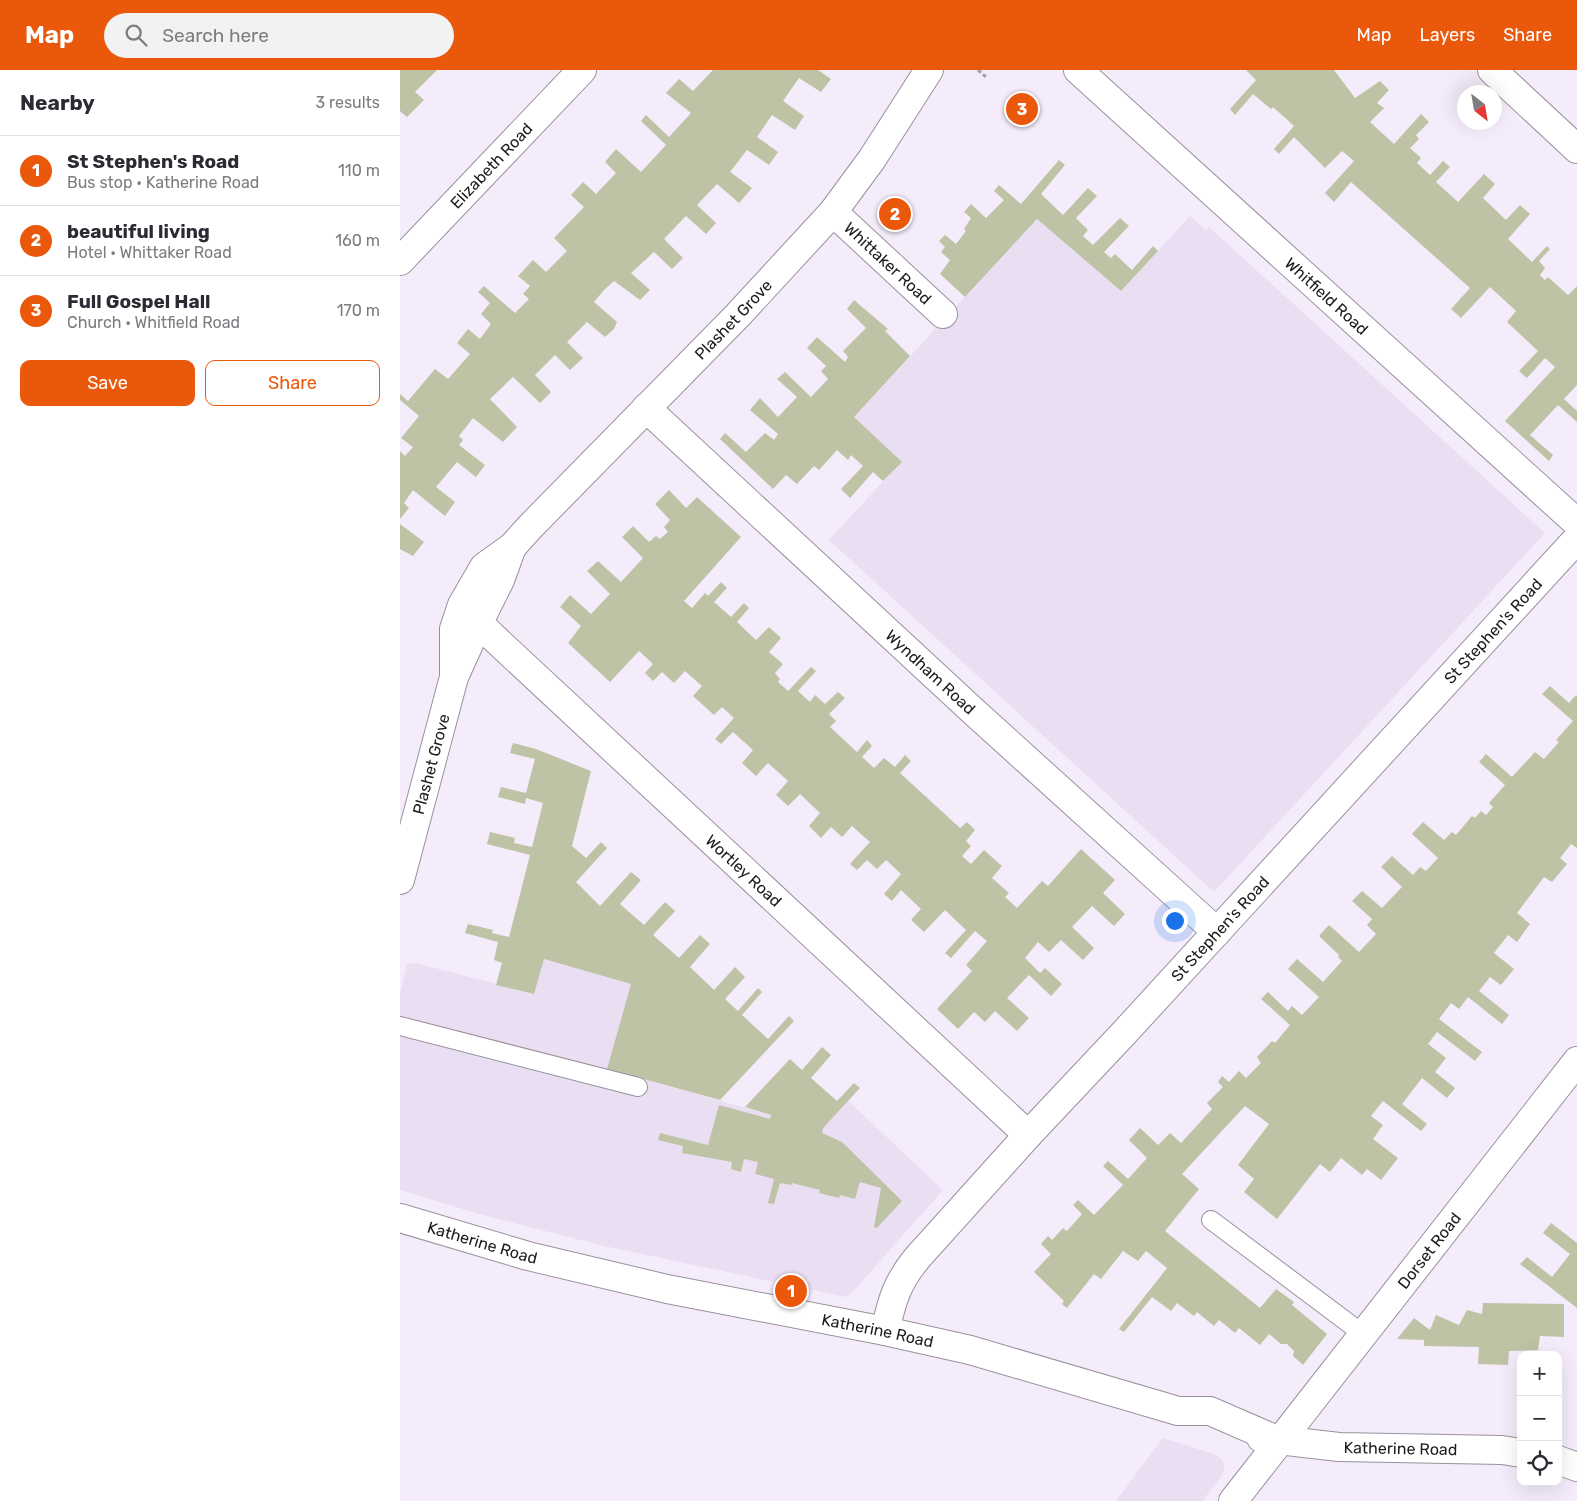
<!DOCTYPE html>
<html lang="en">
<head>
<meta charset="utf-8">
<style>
	:root { --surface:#fff; --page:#f2f2f3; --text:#2b2b33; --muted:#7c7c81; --line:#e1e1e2; --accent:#ea580c }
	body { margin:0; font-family:Rubik,sans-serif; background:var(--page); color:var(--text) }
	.controls { position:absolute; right:15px; bottom:15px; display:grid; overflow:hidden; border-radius:10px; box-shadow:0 5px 20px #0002 }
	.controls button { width:45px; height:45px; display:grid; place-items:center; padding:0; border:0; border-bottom:1px solid var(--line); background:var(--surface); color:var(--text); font:25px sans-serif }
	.compass { position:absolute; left:1057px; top:15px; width:45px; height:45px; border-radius:50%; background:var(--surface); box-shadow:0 5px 20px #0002; rotate:149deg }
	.you { position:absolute; left:774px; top:850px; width:18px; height:18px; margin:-12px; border:4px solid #fff; border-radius:50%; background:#1a73e8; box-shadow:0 0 0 8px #1a73e833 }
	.badge { display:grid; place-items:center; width:32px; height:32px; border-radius:50%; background:var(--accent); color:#fff; font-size:16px; font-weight:700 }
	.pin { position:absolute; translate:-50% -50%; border:2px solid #fff; box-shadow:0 1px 5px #0006 }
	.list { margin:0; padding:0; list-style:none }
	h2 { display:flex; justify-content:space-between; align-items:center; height:65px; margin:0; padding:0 20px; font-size:21px }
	h2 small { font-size:16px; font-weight:400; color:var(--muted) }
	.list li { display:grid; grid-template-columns:32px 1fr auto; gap:15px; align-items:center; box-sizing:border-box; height:70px; padding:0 20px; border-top:1px solid var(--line) }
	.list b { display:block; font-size:19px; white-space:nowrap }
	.list p { margin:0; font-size:16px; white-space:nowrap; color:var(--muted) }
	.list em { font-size:16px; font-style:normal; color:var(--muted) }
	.actions { display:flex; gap:10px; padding:15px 20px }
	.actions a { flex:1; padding:11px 0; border:1px solid var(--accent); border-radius:10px; text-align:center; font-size:18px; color:var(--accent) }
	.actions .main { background:var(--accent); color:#fff }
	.icon { flex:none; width:28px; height:28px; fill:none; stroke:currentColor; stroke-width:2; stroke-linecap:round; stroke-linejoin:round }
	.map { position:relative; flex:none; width:1177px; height:1431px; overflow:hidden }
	header { display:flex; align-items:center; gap:30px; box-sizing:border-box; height:70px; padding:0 25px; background:var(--accent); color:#fff }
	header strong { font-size:24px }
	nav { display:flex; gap:28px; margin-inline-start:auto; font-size:18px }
	.search { width:350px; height:45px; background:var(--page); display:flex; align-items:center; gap:12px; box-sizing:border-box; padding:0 18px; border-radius:28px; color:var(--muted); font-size:19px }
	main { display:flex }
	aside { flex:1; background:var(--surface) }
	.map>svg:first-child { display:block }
</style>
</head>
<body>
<header>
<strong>Map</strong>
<div class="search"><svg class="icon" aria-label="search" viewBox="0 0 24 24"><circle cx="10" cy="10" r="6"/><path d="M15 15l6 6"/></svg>Search here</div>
<nav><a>Map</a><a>Layers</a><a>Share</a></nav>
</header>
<main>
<aside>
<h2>Nearby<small>3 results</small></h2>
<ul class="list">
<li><span class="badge">1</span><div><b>St Stephen's Road</b><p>Bus stop · Katherine Road</p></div><em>110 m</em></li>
<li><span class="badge">2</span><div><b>beautiful living</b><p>Hotel · Whittaker Road</p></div><em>160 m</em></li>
<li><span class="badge">3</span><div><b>Full Gospel Hall</b><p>Church · Whitfield Road</p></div><em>170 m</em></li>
</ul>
<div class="actions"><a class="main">Save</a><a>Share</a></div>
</aside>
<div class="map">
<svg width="1177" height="1431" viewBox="0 0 1177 1431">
	<rect width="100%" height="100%" fill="#f4ecfa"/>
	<g fill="#eadef2">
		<path d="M 790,146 L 806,160 L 809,157 L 1145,463 L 814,822 L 429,470 L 501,392 L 454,347 L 637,149 L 721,221 Z"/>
		<path d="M 144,889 L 231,914 L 207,999 L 371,1045 L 423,1058 L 447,1030 L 543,1120 L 457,1217 L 446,1227 L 204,1176 L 79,1144 L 0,1120 L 0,924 L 7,894 L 15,893 L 133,923 Z"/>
		<path d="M 763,1368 L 817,1385 L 822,1390 L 825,1396 L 821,1407 L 808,1423 L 803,1431 L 716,1431 Z"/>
	</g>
	<g fill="#bec3a6">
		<path d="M 0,0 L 37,0 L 15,22 L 24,30 L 7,47 L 0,41 Z"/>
		<path d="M 313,0 L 418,0 L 431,9 L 421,22 L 399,8 L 383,31 L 404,46 L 395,60 L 372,45 L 357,67 L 378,82 L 369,95 L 347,80 L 330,102 L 352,118 L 339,133 L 317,114 L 297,135 L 316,153 L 306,164 L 286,146 L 264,169 L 283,188 L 272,199 L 254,182 L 231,203 L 250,220 L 240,230 L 214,211 L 204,220 L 194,232 L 217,252 L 214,259 L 205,267 L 187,252 L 167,272 L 183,288 L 170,300 L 155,285 L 135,305 L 151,322 L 140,333 L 113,307 L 90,329 L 117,357 L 103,372 L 73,348 L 59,366 L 63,370 L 59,375 L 85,395 L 76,407 L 57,392 L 36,417 L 55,432 L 45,446 L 13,420 L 4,433 L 9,438 L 0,449 L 0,381 L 5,386 L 13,377 L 1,368 L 19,346 L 0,330 L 0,324 L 8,331 L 35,299 L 48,309 L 70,284 L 57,273 L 68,259 L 80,269 L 91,254 L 81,244 L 90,233 L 78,222 L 84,216 L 115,243 L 129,229 L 123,224 L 130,216 L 118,206 L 133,190 L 146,202 L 167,181 L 154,168 L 184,137 L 171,125 L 183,112 L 196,124 L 216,103 L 205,92 L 216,79 L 241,102 L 266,75 L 241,51 L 246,45 L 269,67 L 291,43 L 266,23 L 279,9 L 293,21 Z"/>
		<path d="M 846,0 L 934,0 L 955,28 L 980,11 L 989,20 L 977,33 L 984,38 L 970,52 L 994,74 L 1021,44 L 1029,52 L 1016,65 L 1019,69 L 1010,78 L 1021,88 L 1017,93 L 1030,105 L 1043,91 L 1050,97 L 1036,112 L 1058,132 L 1084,104 L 1095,114 L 1083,128 L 1106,150 L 1120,135 L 1130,144 L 1108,169 L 1132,192 L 1147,176 L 1150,179 L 1139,191 L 1145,198 L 1140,205 L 1145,210 L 1148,207 L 1168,225 L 1177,216 L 1177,315 L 1164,329 L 1177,341 L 1177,352 L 1158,335 L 1130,365 L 1153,385 L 1149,391 L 1105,351 L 1155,297 L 1145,288 L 1127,308 L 1119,301 L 1138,281 L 1107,252 L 1116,241 L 1090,217 L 1061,248 L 1051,239 L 1070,218 L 951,112 L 934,132 L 925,123 L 954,91 L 942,81 L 925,98 L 894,67 L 879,84 L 874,79 L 894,56 L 873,37 L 871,39 L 853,24 L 835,45 L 830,39 L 856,10 Z"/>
		<path d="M 659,90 L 665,95 L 641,124 L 663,145 L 688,118 L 697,126 L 676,148 L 688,160 L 683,166 L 693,175 L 720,148 L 729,156 L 704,182 L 711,188 L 715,184 L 732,200 L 753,176 L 758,181 L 721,221 L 637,149 L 565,227 L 540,204 L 550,190 L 541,182 L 545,177 L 539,171 L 545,165 L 556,174 L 566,161 L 564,159 L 571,148 L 564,142 L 571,134 L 586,148 L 604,130 L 594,121 L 599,115 L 621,134 Z"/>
		<path d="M 454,230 L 488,259 L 485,261 L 510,286 L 454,347 L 502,392 L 483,411 L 473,402 L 450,428 L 441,419 L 463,396 L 451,385 L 448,390 L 437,380 L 419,400 L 414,396 L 397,414 L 386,405 L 373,419 L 320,369 L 325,363 L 346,382 L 365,363 L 374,370 L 378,364 L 350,340 L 360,328 L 378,347 L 397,327 L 377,309 L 385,302 L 411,327 L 428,309 L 421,301 L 426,296 L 407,278 L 417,267 L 445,292 L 448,287 L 443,281 L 466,258 L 447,239 Z"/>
		<path d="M 269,420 L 286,438 L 297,427 L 341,467 L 284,531 L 292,538 L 305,523 L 308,526 L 321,512 L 327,518 L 314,532 L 331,547 L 344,533 L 349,538 L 337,552 L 356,570 L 369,557 L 381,568 L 369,582 L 383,594 L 375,603 L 380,609 L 378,612 L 388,621 L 411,597 L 416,601 L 398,621 L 410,632 L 415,625 L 425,634 L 438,622 L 445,628 L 429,644 L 436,651 L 430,657 L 457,682 L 467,670 L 472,676 L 462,687 L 474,698 L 484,688 L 495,697 L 505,685 L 511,691 L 500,703 L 560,758 L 567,752 L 575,760 L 566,771 L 571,776 L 562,786 L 571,794 L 584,780 L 602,796 L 592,808 L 609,823 L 605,827 L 617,838 L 642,811 L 648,816 L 681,779 L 715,810 L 703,823 L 725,844 L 714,856 L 692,836 L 672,857 L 694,878 L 683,890 L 661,870 L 649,882 L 638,872 L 625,888 L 640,903 L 645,898 L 662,914 L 651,926 L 629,905 L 607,928 L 629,948 L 617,961 L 595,941 L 585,952 L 574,942 L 558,959 L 537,939 L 572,901 L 566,895 L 587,871 L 575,861 L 551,888 L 545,883 L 566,860 L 545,840 L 524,862 L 511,850 L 521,839 L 501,820 L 492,831 L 484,824 L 501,804 L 486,790 L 477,799 L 467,790 L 457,800 L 450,794 L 470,772 L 452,756 L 442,767 L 431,757 L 421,768 L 409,756 L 420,743 L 400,724 L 388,736 L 376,725 L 388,711 L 368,693 L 356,706 L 342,693 L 353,680 L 333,662 L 321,674 L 315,669 L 334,648 L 322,637 L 314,645 L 293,626 L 302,616 L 285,601 L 274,613 L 262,602 L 253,611 L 245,603 L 253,594 L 239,581 L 210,612 L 168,573 L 181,556 L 160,537 L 170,525 L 191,544 L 210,524 L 187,501 L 198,491 L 221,512 L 243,488 L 222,467 L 233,456 L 249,472 L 256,466 L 260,469 L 268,462 L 264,457 L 270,450 L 255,434 Z"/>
		<path d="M 0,454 L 24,472 L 13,486 L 0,479 Z"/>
		<path d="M 1150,616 L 1169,633 L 1176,625 L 1177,626 L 1177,778 L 1171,774 L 1160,788 L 1167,794 L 1152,812 L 1144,807 L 1117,843 L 1130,854 L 1117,872 L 1108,865 L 1094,883 L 1114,899 L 1101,915 L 1090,907 L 1079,921 L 1109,945 L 1102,954 L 1068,927 L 1059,939 L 1051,933 L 1039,949 L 1082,982 L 1075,991 L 1037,962 L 1028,974 L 1046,988 L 1035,1002 L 1055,1018 L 1047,1028 L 1022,1008 L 1002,1034 L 1027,1054 L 1021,1061 L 983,1031 L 971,1046 L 983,1055 L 973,1069 L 998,1088 L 981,1110 L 967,1099 L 962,1105 L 941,1088 L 930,1102 L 920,1094 L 877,1149 L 844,1122 L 854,1109 L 838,1095 L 869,1054 L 845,1036 L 782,1104 L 799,1119 L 765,1161 L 860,1238 L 876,1219 L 894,1232 L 892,1235 L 927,1264 L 903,1295 L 893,1286 L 894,1281 L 887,1274 L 881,1274 L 869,1264 L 860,1275 L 839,1258 L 835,1263 L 819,1250 L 814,1256 L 797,1242 L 794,1246 L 777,1233 L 771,1241 L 752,1227 L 724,1262 L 719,1259 L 767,1198 L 746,1181 L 738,1191 L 723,1181 L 701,1209 L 694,1204 L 667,1238 L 662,1234 L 664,1231 L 634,1202 L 651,1184 L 641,1174 L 648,1166 L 652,1170 L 663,1158 L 667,1161 L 682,1144 L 673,1135 L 678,1130 L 694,1145 L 723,1115 L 703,1096 L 708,1091 L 728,1109 L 747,1088 L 729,1070 L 740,1058 L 758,1075 L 770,1063 L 781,1073 L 812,1039 L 807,1033 L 823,1017 L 818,1012 L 822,1006 L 829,1012 L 839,1001 L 846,1008 L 861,993 L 857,987 L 872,971 L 875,973 L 890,955 L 861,929 L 868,922 L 888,941 L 892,936 L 902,945 L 919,927 L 888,899 L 897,889 L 923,912 L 942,891 L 938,887 L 939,885 L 919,866 L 929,855 L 959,882 L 976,864 L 967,855 L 972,849 L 952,831 L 962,821 L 982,838 L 1002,817 L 981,797 L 992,786 L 1013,805 L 1020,797 L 1026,801 L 1038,788 L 1012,764 L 1023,752 L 1044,770 L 1052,762 L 1056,765 L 1072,746 L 1075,748 L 1081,741 L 1086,745 L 1093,737 L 1089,733 L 1105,715 L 1079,692 L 1086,684 L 1112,707 L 1135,682 L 1144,689 L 1159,672 L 1156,670 L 1173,651 L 1142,624 Z"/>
		<path d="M 113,673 L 136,679 L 191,701 L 172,776 L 186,788 L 201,772 L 207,778 L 176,812 L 200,836 L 231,802 L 241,810 L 220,834 L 244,855 L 265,832 L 275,841 L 253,865 L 279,888 L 300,865 L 310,874 L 290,897 L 314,920 L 335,897 L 345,907 L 325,929 L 338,941 L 358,918 L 362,922 L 342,945 L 368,969 L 389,946 L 394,951 L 320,1030 L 207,999 L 231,914 L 144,889 L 134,924 L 96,915 L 102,893 L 94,890 L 98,872 L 65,863 L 68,854 L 93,860 L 92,863 L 109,867 L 130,785 L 87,774 L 90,762 L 115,768 L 114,773 L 132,777 L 143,733 L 126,728 L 125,734 L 98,727 L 101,717 L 126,723 L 135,689 L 110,683 Z"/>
		<path d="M 422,977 L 431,985 L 411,1008 L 437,1031 L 454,1013 L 460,1018 L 423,1058 L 422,1063 L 442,1072 L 502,1131 L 477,1158 L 474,1157 L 481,1118 L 460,1112 L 455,1129 L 440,1125 L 439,1128 L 419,1123 L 420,1120 L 392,1113 L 391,1115 L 380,1113 L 374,1134 L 368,1133 L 374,1109 L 355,1104 L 358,1092 L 344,1089 L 341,1102 L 331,1099 L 332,1092 L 282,1083 L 283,1076 L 258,1070 L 260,1063 L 308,1075 L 319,1035 L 370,1049 L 371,1045 L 345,1037 L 390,989 L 402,1000 Z"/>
		<path d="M 1151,1153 L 1177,1173 L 1177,1238 L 1120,1194 L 1127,1187 L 1152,1207 L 1170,1184 L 1143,1163 Z"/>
		<path d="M 1083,1233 L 1164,1234 L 1164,1267 L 1140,1266 L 1138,1280 L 1109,1281 L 1108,1295 L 1078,1294 L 1079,1277 L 1024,1276 L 1024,1270 L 997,1269 L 1014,1248 L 1030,1260 L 1036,1245 L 1059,1255 L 1067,1240 L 1082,1244 Z"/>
	</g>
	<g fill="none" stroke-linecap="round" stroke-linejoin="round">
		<defs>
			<g id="lane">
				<path d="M 0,956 L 238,1017"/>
				<path d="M 811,1150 L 963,1264"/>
			</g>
			<g id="street">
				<path id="s1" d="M 678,0 L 1177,453"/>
				<path d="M 1092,0 L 1177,79"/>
				<path id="s2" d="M 433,142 L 543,244"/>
				<path id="s3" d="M 0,191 L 182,0"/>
				<path id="s4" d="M 246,338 L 573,641 L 817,862"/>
				<path id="s5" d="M 63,537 L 92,566 L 628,1065"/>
				<path id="s6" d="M 485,1261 C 492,1230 497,1212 518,1187 L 628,1065 L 725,962 L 1177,469"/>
				<path id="s7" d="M 833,1431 L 1177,991"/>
			</g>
			<g id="secondary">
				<path id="s8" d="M 54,607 L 54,559 L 62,535 L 84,497 L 112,477 L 130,457 L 338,245 L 433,142 L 472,89 L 529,0"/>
				<path id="s9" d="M 0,810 L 54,607 L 79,552 L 100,510 L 112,477"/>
				<path id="s10" d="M 0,1148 L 128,1186 L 267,1219 L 485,1261 L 570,1280 L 778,1341 L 810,1341 L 879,1371"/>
				<path id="s11" d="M 861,1368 L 939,1377 L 1102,1380 L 1121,1383"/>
				<path d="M 1158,1390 L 1177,1397"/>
			</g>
		</defs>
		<use href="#lane" stroke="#98919d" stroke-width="20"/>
		<use href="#street" stroke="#98919d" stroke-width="30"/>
		<use href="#secondary" stroke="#98919d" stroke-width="30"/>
		<path stroke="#a49ea8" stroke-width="3" stroke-dasharray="4 2.5" stroke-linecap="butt" d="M 578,0 L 586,7"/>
		<use href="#lane" stroke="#fff" stroke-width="18"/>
		<use href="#street" stroke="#fff" stroke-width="28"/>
		<use href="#secondary" stroke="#fff" stroke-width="28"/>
	</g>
	<g text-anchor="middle" stroke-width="5" stroke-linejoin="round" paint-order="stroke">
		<g font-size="16" fill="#1e1b20" stroke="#fefcff">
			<text dy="6" stroke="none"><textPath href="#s3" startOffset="132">Elizabeth Road</textPath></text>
			<text dy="6" stroke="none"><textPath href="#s2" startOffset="75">Whittaker Road</textPath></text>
			<text dy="6" stroke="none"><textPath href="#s1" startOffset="336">Whitfield Road</textPath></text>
			<text dy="6" stroke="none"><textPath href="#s8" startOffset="469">Plashet Grove</textPath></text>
			<text dy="6" stroke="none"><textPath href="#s6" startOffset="932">St Stephen's Road</textPath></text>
			<text dy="6" stroke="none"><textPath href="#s4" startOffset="388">Wyndham Road</textPath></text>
			<text dy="6" stroke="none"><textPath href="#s9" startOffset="120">Plashet Grove</textPath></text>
			<text dy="6" stroke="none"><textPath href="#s5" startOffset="385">Wortley Road</textPath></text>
			<text dy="6" stroke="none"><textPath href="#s6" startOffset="528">St Stephen's Road</textPath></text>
			<text dy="6" stroke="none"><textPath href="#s10" startOffset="86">Katherine Road</textPath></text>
			<text dy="6" stroke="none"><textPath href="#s7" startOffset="318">Dorset Road</textPath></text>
			<text dy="6" stroke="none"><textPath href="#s10" startOffset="491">Katherine Road</textPath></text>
			<text dy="6" stroke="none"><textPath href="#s11" startOffset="140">Katherine Road</textPath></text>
		</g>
	</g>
</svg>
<div class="controls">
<button>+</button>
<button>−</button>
<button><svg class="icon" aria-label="locate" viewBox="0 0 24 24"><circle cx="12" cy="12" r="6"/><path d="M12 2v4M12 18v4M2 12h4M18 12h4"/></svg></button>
</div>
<svg class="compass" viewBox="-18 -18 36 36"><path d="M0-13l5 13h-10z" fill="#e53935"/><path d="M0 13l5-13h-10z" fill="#7c7c81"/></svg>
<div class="you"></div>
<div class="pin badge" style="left:391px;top:1221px">1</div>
<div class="pin badge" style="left:495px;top:144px">2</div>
<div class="pin badge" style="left:622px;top:39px">3</div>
</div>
</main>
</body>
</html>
